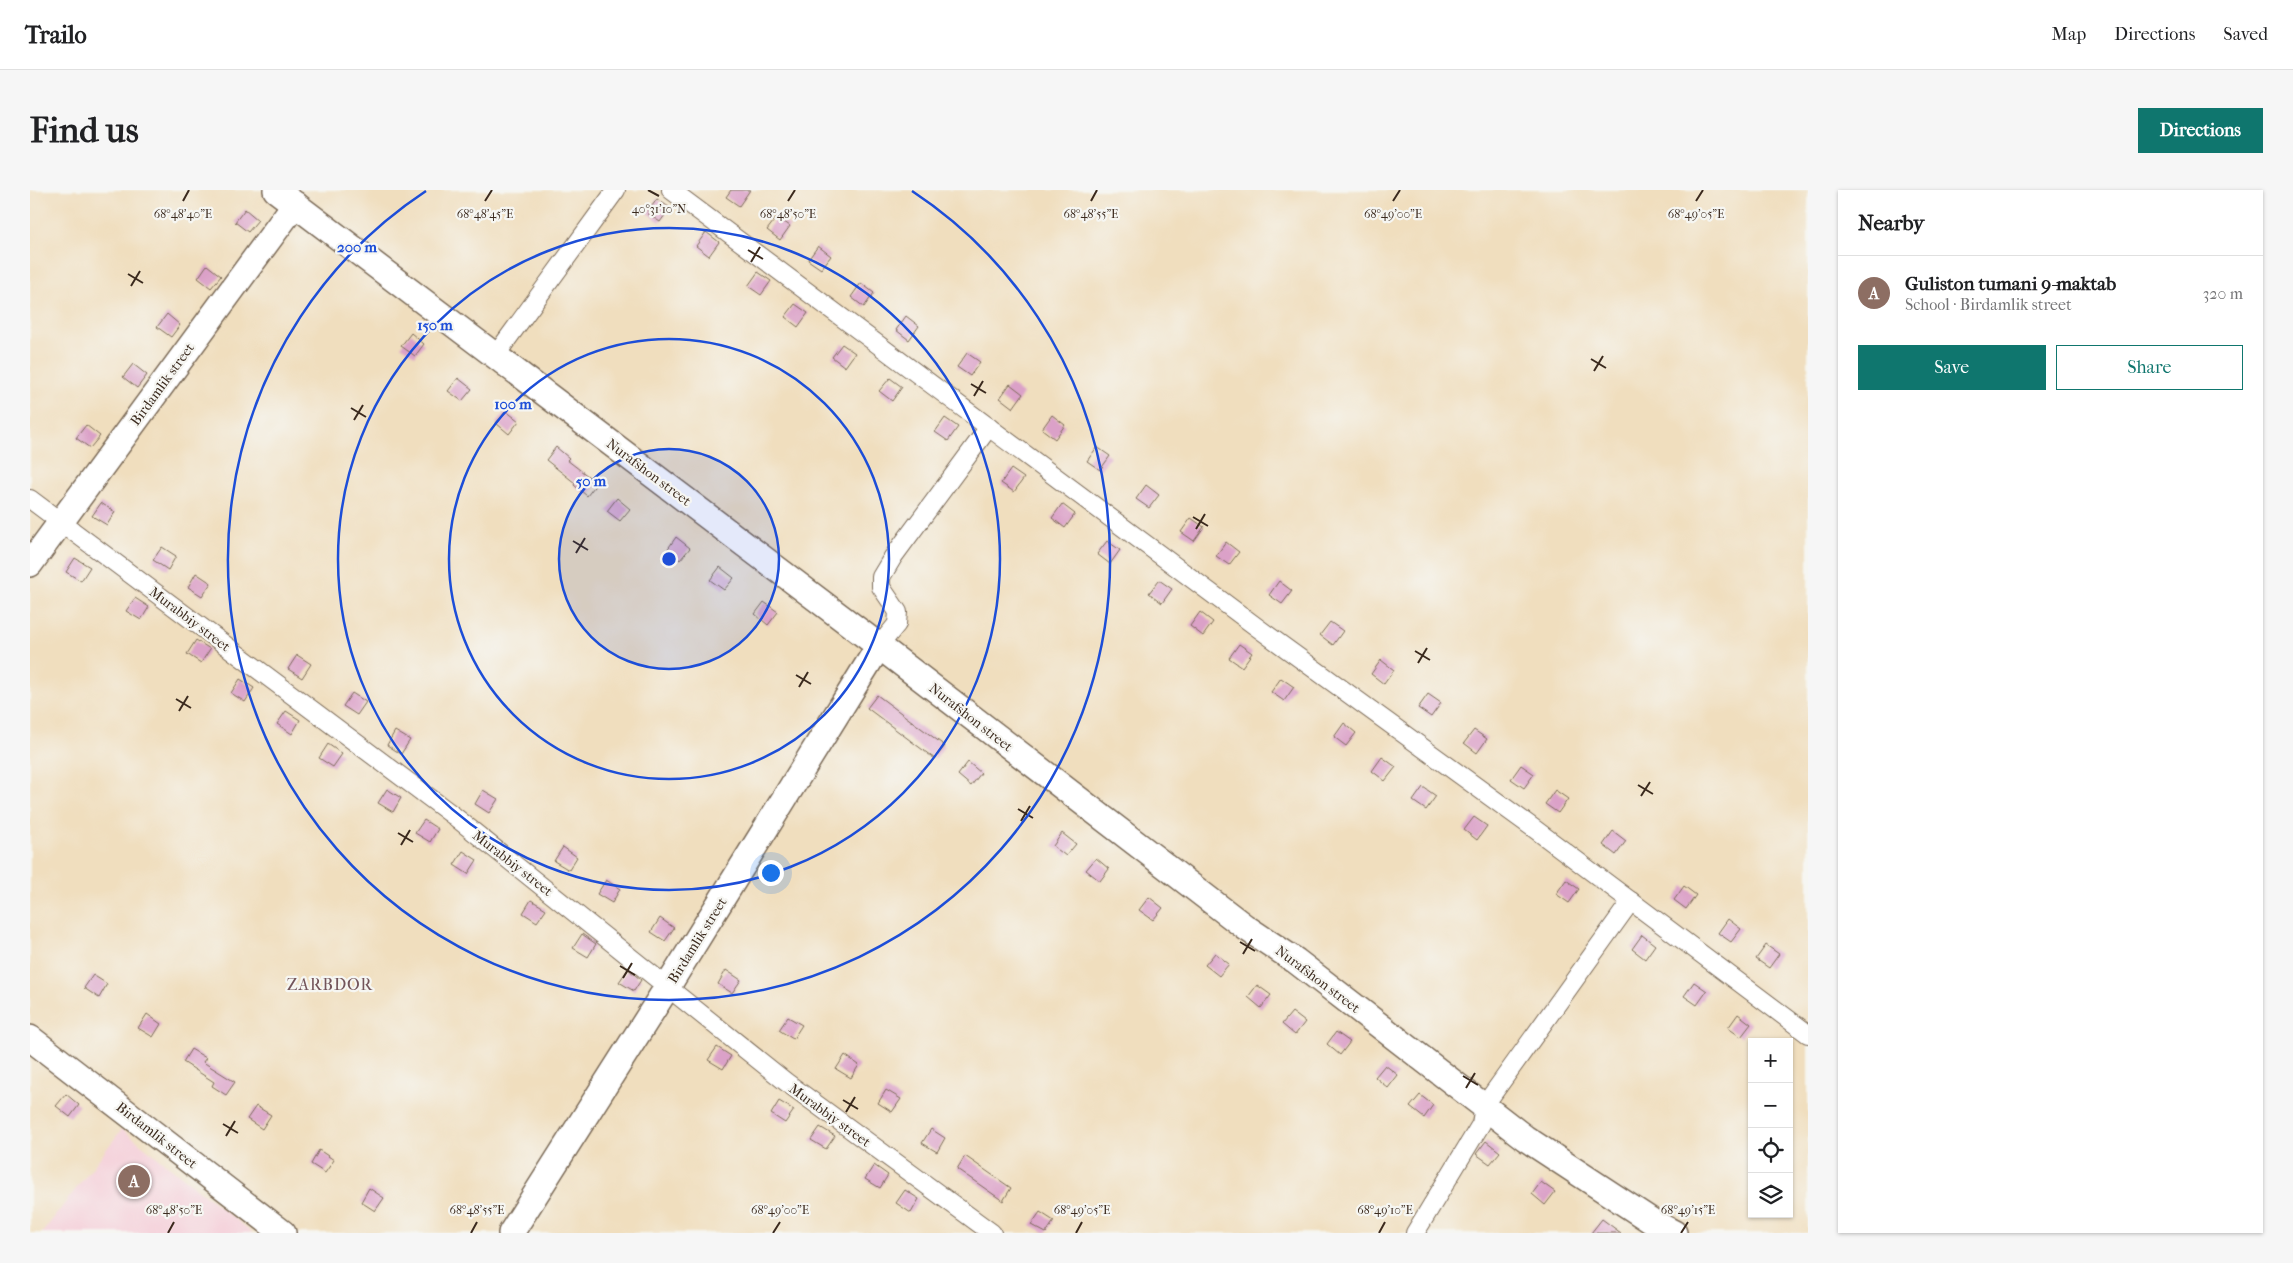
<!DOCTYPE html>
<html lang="en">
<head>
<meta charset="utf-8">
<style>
	:root { --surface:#fff; --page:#f6f6f6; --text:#202124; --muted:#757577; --line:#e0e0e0; --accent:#0f766e }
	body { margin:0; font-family:"IM FELL French Canon",serif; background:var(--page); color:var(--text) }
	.controls { position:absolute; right:15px; bottom:15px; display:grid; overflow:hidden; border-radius:0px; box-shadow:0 1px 4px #0004 }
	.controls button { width:45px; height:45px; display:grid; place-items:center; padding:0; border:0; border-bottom:1px solid var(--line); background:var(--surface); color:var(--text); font:25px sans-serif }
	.you { position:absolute; left:740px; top:682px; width:18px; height:18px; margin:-12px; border:4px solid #fff; border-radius:50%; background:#1a73e8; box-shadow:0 0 0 8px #1a73e833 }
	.badge { display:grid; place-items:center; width:32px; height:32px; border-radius:50%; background:var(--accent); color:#fff; font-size:16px; font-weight:700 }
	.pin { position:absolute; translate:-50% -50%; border:2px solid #fff; box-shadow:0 1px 5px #0006 }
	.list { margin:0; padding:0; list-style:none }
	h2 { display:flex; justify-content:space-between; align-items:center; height:65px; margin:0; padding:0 20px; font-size:21px }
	h2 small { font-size:16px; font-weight:400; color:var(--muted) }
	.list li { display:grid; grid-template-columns:32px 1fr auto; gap:15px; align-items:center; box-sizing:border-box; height:75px; padding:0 20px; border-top:1px solid var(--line) }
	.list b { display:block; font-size:19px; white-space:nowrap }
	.list p { margin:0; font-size:16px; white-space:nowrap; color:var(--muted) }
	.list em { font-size:16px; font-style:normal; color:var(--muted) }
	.actions { display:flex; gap:10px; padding:15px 20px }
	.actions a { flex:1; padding:11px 0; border:1px solid var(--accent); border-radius:0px; text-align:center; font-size:18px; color:var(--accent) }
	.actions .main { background:var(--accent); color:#fff }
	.icon { flex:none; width:28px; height:28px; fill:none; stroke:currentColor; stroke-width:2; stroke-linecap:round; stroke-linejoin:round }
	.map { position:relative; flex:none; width:1778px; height:1043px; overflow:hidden; border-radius:0px }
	header { display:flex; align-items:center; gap:30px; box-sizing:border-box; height:70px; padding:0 25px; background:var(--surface); border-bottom:1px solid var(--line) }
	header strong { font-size:24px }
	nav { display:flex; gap:28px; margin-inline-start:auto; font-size:18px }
	.intro { display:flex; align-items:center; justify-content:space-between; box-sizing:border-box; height:120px; padding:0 30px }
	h1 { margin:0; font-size:35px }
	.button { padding:12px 22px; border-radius:0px; background:var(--accent); color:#fff; font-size:18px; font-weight:700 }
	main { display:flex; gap:30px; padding:0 30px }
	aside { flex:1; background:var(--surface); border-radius:0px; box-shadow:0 1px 4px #0004 }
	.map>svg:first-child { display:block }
</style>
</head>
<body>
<header>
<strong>Trailo</strong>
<nav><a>Map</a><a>Directions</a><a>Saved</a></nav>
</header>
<div class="intro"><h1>Find us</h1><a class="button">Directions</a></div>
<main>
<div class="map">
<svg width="1778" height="1043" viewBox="0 0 1778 1043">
	<rect width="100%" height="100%" fill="#f6f6f2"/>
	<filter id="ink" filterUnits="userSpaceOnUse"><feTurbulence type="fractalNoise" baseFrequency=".02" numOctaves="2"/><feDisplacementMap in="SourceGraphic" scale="10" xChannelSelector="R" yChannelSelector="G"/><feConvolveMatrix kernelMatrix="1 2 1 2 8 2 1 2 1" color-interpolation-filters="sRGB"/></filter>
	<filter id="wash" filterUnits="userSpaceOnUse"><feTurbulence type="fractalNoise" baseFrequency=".0096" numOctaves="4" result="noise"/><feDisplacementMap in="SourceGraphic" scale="20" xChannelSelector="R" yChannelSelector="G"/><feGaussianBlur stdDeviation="1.12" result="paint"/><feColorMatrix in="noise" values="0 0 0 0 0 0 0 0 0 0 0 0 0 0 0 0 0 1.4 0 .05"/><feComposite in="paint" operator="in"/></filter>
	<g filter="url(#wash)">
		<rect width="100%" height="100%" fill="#f0debe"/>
		<path fill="#f5cfd9" d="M 92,939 L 223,1043 L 12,1043 Z"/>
		<g id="blocks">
			<g fill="#dba1c8">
				<path d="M 701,0 L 720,0 L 709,16 L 696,7 Z"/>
				<path d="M 627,9 L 640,18 L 630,32 L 617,23 Z"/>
				<path d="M 215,19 L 228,30 L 218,42 L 205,32 Z"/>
				<path d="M 747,27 L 760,36 L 750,50 L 737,40 Z"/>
				<path d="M 676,42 L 689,52 L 679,66 L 666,56 Z"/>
				<path d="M 788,56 L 801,66 L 791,79 L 778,70 Z"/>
				<path d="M 177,75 L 191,86 L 181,98 L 168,88 Z"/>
				<path d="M 728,82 L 741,91 L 731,105 L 718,96 Z"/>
				<path d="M 831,93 L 844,103 L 834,117 L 821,107 Z"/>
				<path d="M 765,114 L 778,123 L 768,137 L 755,127 Z"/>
				<path d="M 137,124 L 150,135 L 141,147 L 127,137 Z"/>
				<path d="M 876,126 L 889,136 L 879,150 L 866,140 Z"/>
				<path d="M 381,143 L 394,154 L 385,166 L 371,156 Z"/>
				<path d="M 812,154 L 825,163 L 815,177 L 802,167 Z"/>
				<path d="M 937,163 L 950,172 L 940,186 L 927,177 Z"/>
				<path d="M 103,174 L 117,185 L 107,198 L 93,187 Z"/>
				<path d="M 428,188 L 442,199 L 432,211 L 418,201 Z"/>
				<path d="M 860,188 L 872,197 L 862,211 L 849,201 Z"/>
				<path d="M 980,194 L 993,204 L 983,218 L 970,208 Z"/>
				<path d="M 476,221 L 489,231 L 479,244 L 466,233 Z"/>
				<path d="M 1022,225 L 1035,235 L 1025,249 L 1012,239 Z"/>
				<path d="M 915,228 L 928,237 L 918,251 L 905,242 Z"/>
				<path d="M 56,235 L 70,246 L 60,258 L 46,248 Z"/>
				<path d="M 526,257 L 539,268 L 537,270 L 567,293 L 557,306 L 544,295 L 545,293 L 516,270 Z"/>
				<path d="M 1067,257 L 1080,266 L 1070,280 L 1057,271 Z"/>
				<path d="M 981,279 L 994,288 L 984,302 L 971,293 Z"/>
				<path d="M 1116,295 L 1129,305 L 1119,318 L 1106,309 Z"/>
				<path d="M 587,308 L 600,319 L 590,331 L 577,321 Z"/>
				<path d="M 71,313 L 85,322 L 77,335 L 62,326 Z"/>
				<path d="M 1032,314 L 1045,324 L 1035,338 L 1022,328 Z"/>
				<path d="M 1161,328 L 1174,337 L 1164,351 L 1151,342 Z"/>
				<path d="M 646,347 L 660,358 L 650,370 L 637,360 Z"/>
				<path d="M 1077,351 L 1090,360 L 1080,374 L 1067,364 Z"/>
				<path d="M 1196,352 L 1209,362 L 1199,375 L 1186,366 Z"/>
				<path d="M 132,357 L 146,366 L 138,380 L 123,370 Z"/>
				<path d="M 45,368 L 60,377 L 51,391 L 36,382 Z"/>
				<path d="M 690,377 L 704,388 L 694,400 L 680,390 Z"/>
				<path d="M 166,383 L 181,393 L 172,406 L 158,397 Z"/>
				<path d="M 1129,390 L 1142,399 L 1132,413 L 1119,403 Z"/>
				<path d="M 1249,391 L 1262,401 L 1252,414 L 1239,405 Z"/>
				<path d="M 105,408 L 119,417 L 111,430 L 96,421 Z"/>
				<path d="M 734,412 L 748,422 L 738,435 L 725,424 Z"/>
				<path d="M 1170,422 L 1183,432 L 1173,446 L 1160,436 Z"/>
				<path d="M 1300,432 L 1313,441 L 1303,455 L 1290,445 Z"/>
				<path d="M 166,450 L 180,459 L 171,473 L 157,464 Z"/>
				<path d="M 1209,454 L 1222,463 L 1212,477 L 1199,468 Z"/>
				<path d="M 267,465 L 281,474 L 272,488 L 258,479 Z"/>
				<path d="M 1351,470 L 1364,480 L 1354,494 L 1341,484 Z"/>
				<path d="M 1251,488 L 1264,497 L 1254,511 L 1241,502 Z"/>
				<path d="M 210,489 L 224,498 L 215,512 L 201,503 Z"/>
				<path d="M 322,503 L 336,512 L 327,525 L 313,516 Z"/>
				<path d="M 1398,504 L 1411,513 L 1401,527 L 1388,518 Z"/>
				<path d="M 847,505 L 915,556 L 905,569 L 837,518 Z"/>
				<path d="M 256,521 L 270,530 L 262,544 L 247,534 Z"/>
				<path d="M 1314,533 L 1326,543 L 1316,556 L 1304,547 Z"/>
				<path d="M 1444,540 L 1457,549 L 1447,563 L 1434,553 Z"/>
				<path d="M 365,541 L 380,550 L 371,564 L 357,555 Z"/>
				<path d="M 298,554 L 312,564 L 303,577 L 289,568 Z"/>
				<path d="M 1352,567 L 1366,577 L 1355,591 L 1342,581 Z"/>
				<path d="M 938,572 L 951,583 L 941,596 L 928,585 Z"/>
				<path d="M 1491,575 L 1504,584 L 1494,598 L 1481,589 Z"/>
				<path d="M 1393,597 L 1406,606 L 1396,620 L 1383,611 Z"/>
				<path d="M 357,599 L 371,608 L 363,622 L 348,613 Z"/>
				<path d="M 453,600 L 468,609 L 459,623 L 445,614 Z"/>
				<path d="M 1525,600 L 1538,609 L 1528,623 L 1515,614 Z"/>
				<path d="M 1444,627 L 1457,636 L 1447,650 L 1434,640 Z"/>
				<path d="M 394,630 L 408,639 L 400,652 L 385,643 Z"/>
				<path d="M 1583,641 L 1596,651 L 1586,665 L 1573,655 Z"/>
				<path d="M 1032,643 L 1046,654 L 1036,666 L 1023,656 Z"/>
				<path d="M 533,657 L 547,667 L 539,680 L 524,671 Z"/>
				<path d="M 433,661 L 447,670 L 438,684 L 424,675 Z"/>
				<path d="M 1066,668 L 1079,679 L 1070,691 L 1056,680 Z"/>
				<path d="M 576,690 L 590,699 L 582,713 L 567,704 Z"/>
				<path d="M 1536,690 L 1549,699 L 1539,713 L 1526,704 Z"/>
				<path d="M 1654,696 L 1666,705 L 1656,719 L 1644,710 Z"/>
				<path d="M 1119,707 L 1133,718 L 1123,730 L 1109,720 Z"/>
				<path d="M 501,710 L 516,719 L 507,732 L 493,723 Z"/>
				<path d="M 630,728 L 644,738 L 635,751 L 621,742 Z"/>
				<path d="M 1698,729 L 1711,739 L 1701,752 L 1688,743 Z"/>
				<path d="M 552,744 L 566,754 L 558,767 L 543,758 Z"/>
				<path d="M 1612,745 L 1625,755 L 1615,769 L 1602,759 Z"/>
				<path d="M 1736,755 L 1749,764 L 1739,778 L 1726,769 Z"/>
				<path d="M 1185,763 L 1199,774 L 1189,786 L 1175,775 Z"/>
				<path d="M 598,779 L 611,790 L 604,801 L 589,792 Z"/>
				<path d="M 696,780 L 711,790 L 702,803 L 688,794 Z"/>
				<path d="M 63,785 L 77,794 L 69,808 L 54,798 Z"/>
				<path d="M 1664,792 L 1677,801 L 1667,815 L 1654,806 Z"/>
				<path d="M 1227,795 L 1241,805 L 1231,818 L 1218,807 Z"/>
				<path d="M 1262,822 L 1275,832 L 1265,845 L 1252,834 Z"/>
				<path d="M 117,824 L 131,834 L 123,847 L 108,838 Z"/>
				<path d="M 1708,824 L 1721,834 L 1711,847 L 1698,838 Z"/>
				<path d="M 758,827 L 772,835 L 763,849 L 749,840 Z"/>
				<path d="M 1306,842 L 1320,852 L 1310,865 L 1297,854 Z"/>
				<path d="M 687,857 L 701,866 L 693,879 L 678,870 Z"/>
				<path d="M 161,859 L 176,868 L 173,872 L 205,892 L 196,905 L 182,896 L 184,892 L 153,872 Z"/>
				<path d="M 815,865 L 829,875 L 821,888 L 806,879 Z"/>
				<path d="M 1355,875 L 1368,885 L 1358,898 L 1345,887 Z"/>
				<path d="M 856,900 L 871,909 L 862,922 L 848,913 Z"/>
				<path d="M 36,904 L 49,915 L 40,927 L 26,916 Z"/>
				<path d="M 1390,905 L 1403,915 L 1394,928 L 1380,917 Z"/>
				<path d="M 749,911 L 764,920 L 755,933 L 741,924 Z"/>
				<path d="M 226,916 L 241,925 L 232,939 L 217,929 Z"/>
				<path d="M 790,937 L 805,946 L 796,959 L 781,950 Z"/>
				<path d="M 901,939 L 915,948 L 907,962 L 892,953 Z"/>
				<path d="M 1456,951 L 1470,962 L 1460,974 L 1446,964 Z"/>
				<path d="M 289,960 L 304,970 L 295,983 L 281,974 Z"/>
				<path d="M 935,966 L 981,998 L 973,1011 L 927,979 Z"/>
				<path d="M 844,975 L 858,985 L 850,998 L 835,989 Z"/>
				<path d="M 1511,992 L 1525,1002 L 1515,1015 L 1502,1004 Z"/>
				<path d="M 339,998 L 354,1008 L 345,1021 L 331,1012 Z"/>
				<path d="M 875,1000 L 889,1009 L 881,1023 L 866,1013 Z"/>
				<path d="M 1010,1022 L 1024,1031 L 1016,1043 L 1001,1035 Z"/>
				<path d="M 1572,1029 L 1591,1043 L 1561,1043 Z"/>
			</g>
		</g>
	</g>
	<g filter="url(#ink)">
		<use href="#blocks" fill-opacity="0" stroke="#7a6956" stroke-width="1"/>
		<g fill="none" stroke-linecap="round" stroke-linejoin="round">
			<defs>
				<g id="street">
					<path d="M 641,0 L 1228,438 L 1506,640 L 1778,844"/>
					<path d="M 465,166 L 586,0"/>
					<path d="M 0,309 L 424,626 L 756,892 L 962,1043"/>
					<path d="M 849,456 L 867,434 L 868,422 L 851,397 L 851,387 L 863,367 L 959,237"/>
					<path d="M 1385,1043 L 1451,934 L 1454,916 L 1601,711"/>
				</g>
				<g id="secondary">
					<path d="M 246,0 L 849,456 L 1215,737 L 1266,771 L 1495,948 L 1623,1032 L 1644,1043"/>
					<path d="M 0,374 L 265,14"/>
					<path d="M 0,848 L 253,1043"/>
					<path d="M 481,1043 L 638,796 L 849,456"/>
				</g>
			</defs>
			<use href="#street" stroke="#7a6956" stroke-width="20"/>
			<use href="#secondary" stroke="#7a6956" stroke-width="28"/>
			<use href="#street" stroke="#fff" stroke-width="18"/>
			<use href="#secondary" stroke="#fff" stroke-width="25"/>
		</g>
	</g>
	<path fill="none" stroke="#3b2a1e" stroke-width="2" d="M 618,0 L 629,6M 153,11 L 159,0M 455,11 L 462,0M 758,11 L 765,0M 1061,11 L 1067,0M 1363,11 L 1370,0M 1666,11 L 1673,0M 718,60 L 733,69M 721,72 L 730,57M 98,84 L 113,93M 101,96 L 110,81M 1561,169 L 1576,178M 1564,181 L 1573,166M 941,194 L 956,203M 944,206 L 953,191M 321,218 L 336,227M 324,230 L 333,215M 1163,327 L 1178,336M 1166,339 L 1175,324M 543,351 L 558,360M 546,363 L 555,348M 1385,461 L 1400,470M 1388,473 L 1397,458M 766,485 L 781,494M 769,497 L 778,482M 146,509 L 161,518M 149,521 L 158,506M 1608,595 L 1623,604M 1611,606 L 1620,592M 988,619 L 1003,628M 991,631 L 1000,616M 368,643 L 383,652M 371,655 L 380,640M 1210,752 L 1225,761M 1213,764 L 1222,749M 590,776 L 605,785M 593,788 L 602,773M 1433,886 L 1448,895M 1436,898 L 1445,883M 813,910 L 828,919M 816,922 L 825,907M 193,934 L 208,943M 196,946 L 205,931M 138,1043 L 144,1032M 441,1043 L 447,1032M 743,1043 L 750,1032M 1046,1043 L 1052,1032M 1349,1043 L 1355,1032M 1651,1043 L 1658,1032"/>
	<circle cx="639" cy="369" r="110" fill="#1d4ed8" fill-opacity=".12"/>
	<g fill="none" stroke="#1d4ed8" stroke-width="2.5">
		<circle cx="639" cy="369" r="110"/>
		<circle cx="639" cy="369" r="220"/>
		<circle cx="639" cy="369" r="331"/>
		<path d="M882 1A441 441 0 1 1 396 1"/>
	</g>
	<g text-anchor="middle" stroke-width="4.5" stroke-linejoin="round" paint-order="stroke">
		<g font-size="14" fill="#3b2a1e" stroke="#f6f6f2">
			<text transform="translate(132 194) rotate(-54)" y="5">Birdamlik street</text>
			<text transform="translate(619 282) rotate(37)" y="5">Nurafshon street</text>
			<text transform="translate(160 429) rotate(37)" y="5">Murabbiy street</text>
			<text transform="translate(941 527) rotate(38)" y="5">Nurafshon street</text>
			<text transform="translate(483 673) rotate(38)" y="5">Murabbiy street</text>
			<text transform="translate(667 750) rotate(-58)" y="5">Birdamlik street</text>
			<text transform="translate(1288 789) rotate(37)" y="5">Nurafshon street</text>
			<text transform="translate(800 925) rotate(36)" y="5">Murabbiy street</text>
			<text transform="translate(127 945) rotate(38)" y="5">Birdamlik street</text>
		</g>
		<g font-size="16" letter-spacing="1" fill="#73545a" stroke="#f6f6f2">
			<text x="300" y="800">ZARBDOR</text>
		</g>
	</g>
	<g font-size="12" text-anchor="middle" fill="#3b2a1e" stroke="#f6f6f2" stroke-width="4.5" stroke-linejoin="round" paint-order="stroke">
		<text x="629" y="23">40°31'10"N</text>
		<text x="758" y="28">68°48'50"E</text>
		<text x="1061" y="28">68°48'55"E</text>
		<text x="1666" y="28">68°49'05"E</text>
		<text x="153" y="28">68°48'40"E</text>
		<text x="455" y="28">68°48'45"E</text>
		<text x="1363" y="28">68°49'00"E</text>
		<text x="144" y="1024">68°48'50"E</text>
		<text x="447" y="1024">68°48'55"E</text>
		<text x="750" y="1024">68°49'00"E</text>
		<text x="1052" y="1024">68°49'05"E</text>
		<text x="1355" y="1024">68°49'10"E</text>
		<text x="1658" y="1024">68°49'15"E</text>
	</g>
	<circle cx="639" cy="369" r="8" fill="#1d4ed8" stroke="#f6f6f2" stroke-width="2.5"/>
	<g font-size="15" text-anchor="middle" font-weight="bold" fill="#1d4ed8" stroke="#f6f6f2" stroke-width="4.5" stroke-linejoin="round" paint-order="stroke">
		<text x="327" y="62">200 m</text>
		<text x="405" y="140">150 m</text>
		<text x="483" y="219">100 m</text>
		<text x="561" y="296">50 m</text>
	</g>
</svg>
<div class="controls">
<button>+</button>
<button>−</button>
<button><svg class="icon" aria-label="locate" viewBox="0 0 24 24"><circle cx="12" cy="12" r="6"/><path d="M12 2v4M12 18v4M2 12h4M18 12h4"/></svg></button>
<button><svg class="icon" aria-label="layers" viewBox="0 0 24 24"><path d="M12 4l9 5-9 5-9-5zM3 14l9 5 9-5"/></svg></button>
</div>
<div class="you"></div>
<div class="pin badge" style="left:104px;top:991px;background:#8d6e63">A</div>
</div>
<aside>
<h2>Nearby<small></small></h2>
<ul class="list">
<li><span class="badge" style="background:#8d6e63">A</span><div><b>Guliston tumani 9-maktab</b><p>School · Birdamlik street</p></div><em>320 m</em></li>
</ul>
<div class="actions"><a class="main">Save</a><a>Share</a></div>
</aside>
</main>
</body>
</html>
